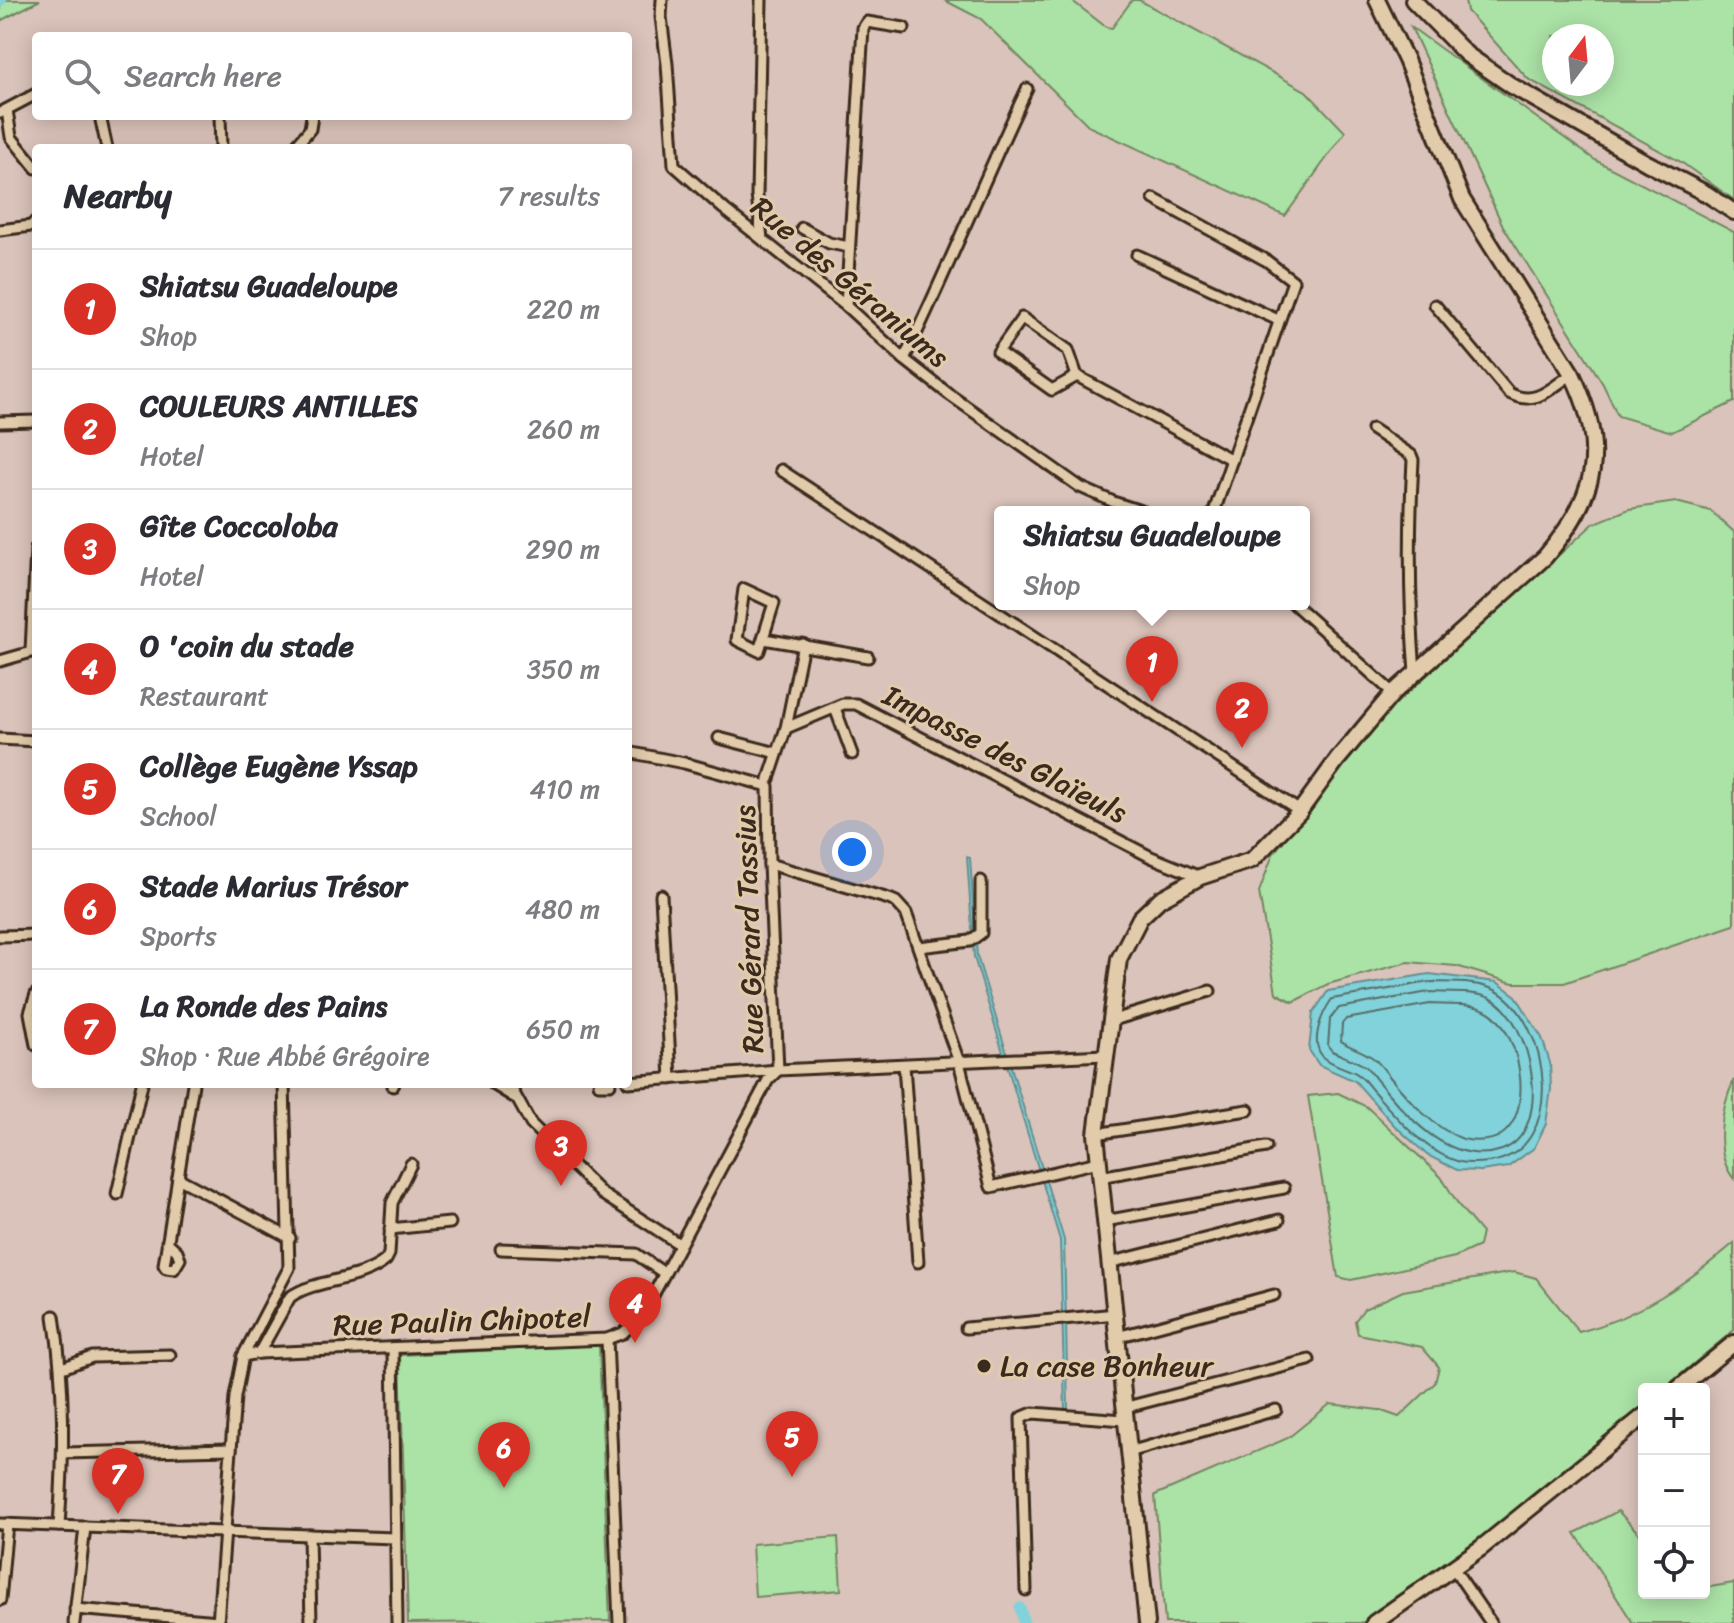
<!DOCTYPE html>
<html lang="en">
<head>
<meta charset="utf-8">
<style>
	:root { --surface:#fff; --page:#f7f7f7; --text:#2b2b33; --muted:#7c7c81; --line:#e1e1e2; --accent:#d93025 }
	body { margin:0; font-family:Sriracha,sans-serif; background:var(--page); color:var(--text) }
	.controls { position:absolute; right:24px; bottom:24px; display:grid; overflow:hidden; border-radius:8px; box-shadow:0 4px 20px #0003 }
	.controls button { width:72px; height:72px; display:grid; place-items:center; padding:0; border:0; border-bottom:2px solid var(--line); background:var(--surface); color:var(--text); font:40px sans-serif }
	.compass { position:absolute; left:1542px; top:24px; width:72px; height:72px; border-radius:50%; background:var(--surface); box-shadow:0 4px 20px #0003; rotate:16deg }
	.you { position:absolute; left:852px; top:852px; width:28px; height:28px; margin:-20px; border:6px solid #fff; border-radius:50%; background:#1a73e8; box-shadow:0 0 0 12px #1a73e833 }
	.badge { display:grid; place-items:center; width:52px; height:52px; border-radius:50%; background:var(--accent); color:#fff; font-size:26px; font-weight:700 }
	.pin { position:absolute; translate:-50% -66px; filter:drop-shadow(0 2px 4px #0008) }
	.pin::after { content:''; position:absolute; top:42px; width:28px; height:24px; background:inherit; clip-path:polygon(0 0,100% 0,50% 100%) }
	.popup { position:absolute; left:994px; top:506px; width:316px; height:104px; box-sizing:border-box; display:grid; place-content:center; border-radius:8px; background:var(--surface); filter:drop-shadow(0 2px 6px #0005); font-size:26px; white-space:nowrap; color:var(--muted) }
	.popup b { font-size:30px; color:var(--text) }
	.popup::after { content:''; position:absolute; left:50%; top:100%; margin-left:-16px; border:16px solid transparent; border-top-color:var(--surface) }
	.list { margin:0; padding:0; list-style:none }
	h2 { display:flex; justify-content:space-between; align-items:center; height:104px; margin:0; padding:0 32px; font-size:34px }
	h2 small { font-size:26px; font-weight:400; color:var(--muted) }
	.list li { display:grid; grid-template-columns:52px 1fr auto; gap:24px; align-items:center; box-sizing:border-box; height:120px; padding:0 32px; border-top:2px solid var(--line) }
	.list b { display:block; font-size:30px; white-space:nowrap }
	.list p { margin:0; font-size:26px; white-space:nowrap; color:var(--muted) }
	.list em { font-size:26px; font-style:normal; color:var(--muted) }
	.icon { flex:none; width:44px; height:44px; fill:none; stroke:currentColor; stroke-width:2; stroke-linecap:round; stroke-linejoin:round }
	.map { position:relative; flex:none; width:1734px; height:1623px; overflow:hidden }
	.search { position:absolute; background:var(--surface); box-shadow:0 4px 20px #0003; left:32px; top:32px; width:600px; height:88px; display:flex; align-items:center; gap:20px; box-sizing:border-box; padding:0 28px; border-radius:8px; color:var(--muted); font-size:30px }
	.panel { position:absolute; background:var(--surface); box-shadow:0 4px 20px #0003; left:32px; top:144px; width:600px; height:944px; border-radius:8px }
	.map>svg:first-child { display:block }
</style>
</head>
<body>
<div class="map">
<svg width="1734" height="1623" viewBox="0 0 1734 1623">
	<rect width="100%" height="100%" fill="#dac3ba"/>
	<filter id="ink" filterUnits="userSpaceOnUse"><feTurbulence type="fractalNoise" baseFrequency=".0125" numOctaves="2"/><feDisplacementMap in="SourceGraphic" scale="16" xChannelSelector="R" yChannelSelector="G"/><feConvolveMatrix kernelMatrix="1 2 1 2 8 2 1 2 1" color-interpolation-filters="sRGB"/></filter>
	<g filter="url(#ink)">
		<g fill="#abe2a6" stroke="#738662" stroke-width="2" fill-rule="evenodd">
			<path d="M 0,0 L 40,0 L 0,21 Z"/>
			<path d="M 944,0 L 1071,0 L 1106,27 L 1112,28 L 1132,0 L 1139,0 L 1306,91 L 1345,132 L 1285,216 L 1090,127 L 981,19 Z"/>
			<path d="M 1465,0 L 1734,0 L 1734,200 L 1681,162 L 1528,79 L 1467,11 ZM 1554,36 L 1602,36 L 1602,84 L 1554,84 Z"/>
			<path d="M 1411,27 L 1595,160 L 1734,232 L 1734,402 L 1672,432 L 1618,416 L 1603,384 L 1503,226 Z"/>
			<path d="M 1676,502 L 1711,511 L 1734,532 L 1734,925 L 1564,983 L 1513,983 L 1456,966 L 1408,962 L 1328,984 L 1293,1002 L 1276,993 L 1259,892 L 1273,854 L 1389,710 L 1593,524 L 1629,509 Z"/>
			<path d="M 1734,1080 L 1734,1179 C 1713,1153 1721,1108 1734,1080 Z"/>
			<path d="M 1338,1093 L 1367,1107 L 1441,1177 L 1460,1207 L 1482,1233 L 1479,1246 L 1455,1257 L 1351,1280 L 1338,1277 L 1308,1096 Z"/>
			<path d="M 1734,1243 L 1734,1330 L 1663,1389 L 1644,1389 L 1644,1405 L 1449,1565 L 1362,1623 L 1165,1623 L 1155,1495 L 1288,1438 L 1330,1404 L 1379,1410 L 1399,1417 L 1435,1383 L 1439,1367 L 1422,1347 L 1358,1334 L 1355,1321 L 1364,1309 L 1403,1291 L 1514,1272 L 1536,1278 L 1579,1332 C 1639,1317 1688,1282 1734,1243 Z"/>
			<path d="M 599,1345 L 610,1621 L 408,1623 L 400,1355 Z"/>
			<path d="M 1618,1511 L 1644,1539 L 1644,1593 L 1704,1593 L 1704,1588 L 1734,1583 L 1734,1623 L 1633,1623 L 1575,1533 Z"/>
			<path d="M 838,1537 L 841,1590 L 755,1597 L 752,1544 Z"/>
		</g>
		<g fill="#81d2da" stroke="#658f8f" stroke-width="2">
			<path d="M 967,857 L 970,858 L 977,956 L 1064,1240 L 1068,1409 L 1065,1409 L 1060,1240 L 974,957 Z"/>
			<path d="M 1429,974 L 1497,982 L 1516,996 L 1542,1038 L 1550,1063 L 1551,1089 L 1546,1124 L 1534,1148 L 1508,1167 L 1481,1171 L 1457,1170 L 1427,1155 L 1394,1125 L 1355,1081 L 1319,1065 L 1309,1050 L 1313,1013 L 1328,991 Z"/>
		</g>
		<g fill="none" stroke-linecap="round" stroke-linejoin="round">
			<g stroke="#576d69" stroke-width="2">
				<path d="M 1429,982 C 1448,983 1478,981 1495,990 C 1551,1021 1568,1151 1490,1162 C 1481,1163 1469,1164 1460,1162 C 1426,1153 1397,1118 1375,1093 C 1368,1086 1363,1076 1354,1072 C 1345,1068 1334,1065 1326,1059 C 1307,1046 1322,1013 1332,999 Z"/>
				<path d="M 1429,992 C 1447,993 1474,991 1490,998 C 1532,1019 1555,1131 1502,1150 C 1452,1167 1409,1119 1381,1085 C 1375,1079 1371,1071 1365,1066 C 1355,1060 1342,1056 1332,1051 L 1328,1046 L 1330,1019 L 1339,1008 Z"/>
				<path d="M 1430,1004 C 1446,1005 1470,1003 1485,1010 C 1523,1028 1540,1132 1487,1140 C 1479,1141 1470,1141 1463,1139 C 1434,1129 1408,1099 1389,1076 C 1384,1070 1379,1062 1373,1058 C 1363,1050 1350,1048 1341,1041 L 1342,1024 L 1346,1019 Z"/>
			</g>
			<g stroke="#81d2da" stroke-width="11">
				<path d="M 0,0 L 1,0"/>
				<path d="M 1020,1608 L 1024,1623"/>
			</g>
			<defs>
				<g id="street">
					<path d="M 662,0 L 661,17 L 667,64 L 674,165 L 724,209 L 846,306 L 904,359 L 950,395 L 1080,487 L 1116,503 L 1144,512"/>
					<path d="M 761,0 L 757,195 L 762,239"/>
					<path d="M 7,110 L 11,137 L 36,168"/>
					<path d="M 0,113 L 36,94"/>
					<path d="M 100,116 L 107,148"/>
					<path d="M 220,116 L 221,148"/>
					<path d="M 294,148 L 310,129 L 312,116"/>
					<path d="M 1154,199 L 1267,261 L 1293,281 L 1214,512"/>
					<path d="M 802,228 L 829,243 L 849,247"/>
					<path d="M 0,230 L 31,226 L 36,221"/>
					<path d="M 1137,255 L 1278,320"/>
					<path d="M 1435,305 L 1509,393 C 1535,407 1550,389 1572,374"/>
					<path d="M 846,306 L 863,28 L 867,22 L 904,28"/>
					<path d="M 904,359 C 948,270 984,178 1027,89"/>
					<path d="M 1077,376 L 1052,390 L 998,352 L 1022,318 L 1068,350 L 1077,376 L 1232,460"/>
					<path d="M 0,422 L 36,421"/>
					<path d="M 1372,429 L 1411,455 L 1413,460 C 1409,532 1409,601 1415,672"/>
					<path d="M 781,470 L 1300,811"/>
					<path d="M 744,589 L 774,603 L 759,651 L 737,640 Z"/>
					<path d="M 1294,604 L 1393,693"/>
					<path d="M 764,639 L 868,657"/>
					<path d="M 31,651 L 36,548"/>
					<path d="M 0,661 L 35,651"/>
					<path d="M 835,708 L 852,754"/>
					<path d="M 786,728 L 843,704 L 856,704 L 1151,857 L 1200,877"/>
					<path d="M 719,738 L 777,753"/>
					<path d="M 0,739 L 36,741"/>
					<path d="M 628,752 L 684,763 L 768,786 L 769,864 L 778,1070"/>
					<path d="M 769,779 L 786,728 L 803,644"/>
					<path d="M 769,864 L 889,899 L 896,902 L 906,913 L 959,1062 L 991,1187 L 1098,1162"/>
					<path d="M 661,895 L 671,1079"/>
					<path d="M 0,936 L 36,935"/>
					<path d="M 919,947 L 970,941 L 981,933 L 981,881"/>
					<path d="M 36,994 L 30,1013 L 36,1045"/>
					<path d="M 1110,1021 L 1210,991"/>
					<path d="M 904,1065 L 918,1262"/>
					<path d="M 628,1082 L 778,1070 L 1105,1055"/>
					<path d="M 493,1084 L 514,1097"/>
					<path d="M 509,1084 L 531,1124 L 602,1194 L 679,1244"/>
					<path d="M 599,1084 L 610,1084"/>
					<path d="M 393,1086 L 394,1084"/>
					<path d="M 1096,1134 L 1248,1110"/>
					<path d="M 1100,1177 L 1266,1147"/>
					<path d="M 178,1178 L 290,1238"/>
					<path d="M 117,1194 L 142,1084"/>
					<path d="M 1105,1221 L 1284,1188"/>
					<path d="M 390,1229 L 450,1223"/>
					<path d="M 167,1242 L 177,1251 L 180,1259 L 174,1269 L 166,1268 L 164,1265 L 193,1084"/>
					<path d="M 501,1249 L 636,1254 L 664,1273"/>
					<path d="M 1109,1263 L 1279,1220"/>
					<path d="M 54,1316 C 65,1386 64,1455 59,1526"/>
					<path d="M 966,1328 L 1116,1314"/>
					<path d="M 1117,1337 L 1274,1295"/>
					<path d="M 607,1339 L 619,1623"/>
					<path d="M 393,1348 L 397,1623"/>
					<path d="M 259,1353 L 290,1297 C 317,1278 360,1282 386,1260 L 389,1254 L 392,1203 L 411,1164"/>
					<path d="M 243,1356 L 259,1353 L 607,1339 L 623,1333 L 643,1314 L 768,1080 L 778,1070"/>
					<path d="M 62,1368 L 92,1357 L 170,1355"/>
					<path d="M 1123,1408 L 1309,1360"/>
					<path d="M 1129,1452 L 1276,1410"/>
					<path d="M 64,1453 L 231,1449"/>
					<path d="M 0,1524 L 395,1538"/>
					<path d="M 309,1535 L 311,1623"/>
					<path d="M 1454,1569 L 1491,1623"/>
					<path d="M 1026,1590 L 1021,1418 L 1033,1413 L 1124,1420"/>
					<path d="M 0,1600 L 7,1524"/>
					<path d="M 75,1609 L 219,1621"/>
					<path d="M 74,1623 L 85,1527"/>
					<path d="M 218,1623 L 235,1397 L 243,1356 L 289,1268 L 284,1084"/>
				</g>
				<g id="secondary">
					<path d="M 1413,0 L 1466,54 L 1512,86 L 1647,163 L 1707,194 L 1734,212"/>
					<path d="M 1147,1623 L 1096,1134 L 1119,959 L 1140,918 L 1160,899 L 1200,877 L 1252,860 L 1300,811 L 1337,760 L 1393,693 L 1545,557 C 1598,495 1608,448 1572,374 L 1462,199 L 1406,60 L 1377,0"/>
				</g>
				<g id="primary">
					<path d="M 1678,1389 L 1734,1343"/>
					<path d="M 1374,1623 L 1481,1548 L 1644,1416"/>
				</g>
			</defs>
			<use href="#street" stroke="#3b2a1e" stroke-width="15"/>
			<use href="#secondary" stroke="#3b2a1e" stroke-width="20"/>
			<use href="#primary" stroke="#3b2a1e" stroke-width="20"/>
			<use href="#street" stroke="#e1cbab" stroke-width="9"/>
			<use href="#secondary" stroke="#e1cbab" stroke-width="14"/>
			<use href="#primary" stroke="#e1cbab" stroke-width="14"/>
		</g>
	</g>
	<circle fill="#3b2a1e" stroke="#e1cbab" stroke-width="3" cx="984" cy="1366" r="8"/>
	<g text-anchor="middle" stroke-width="6" stroke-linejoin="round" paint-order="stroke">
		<g font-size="30" fill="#3b2a1e" stroke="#e1cbab">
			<text transform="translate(850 282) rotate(40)" y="10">Rue des Géraniums</text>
			<text transform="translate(1005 754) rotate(27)" y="10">Impasse des Glaïeuls</text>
			<text transform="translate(749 929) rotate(-92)" y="10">Rue Gérard Tassius</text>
			<text transform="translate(462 1321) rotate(-2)" y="10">Rue Paulin Chipotel</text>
		</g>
		<g font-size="30" fill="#3b2a1e" stroke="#e1cbab" text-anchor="start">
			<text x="1000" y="1376">La case Bonheur</text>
		</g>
	</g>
</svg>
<div class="controls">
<button>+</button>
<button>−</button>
<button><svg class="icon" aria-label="locate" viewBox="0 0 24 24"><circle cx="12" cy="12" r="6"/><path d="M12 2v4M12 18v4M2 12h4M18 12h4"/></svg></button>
</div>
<svg class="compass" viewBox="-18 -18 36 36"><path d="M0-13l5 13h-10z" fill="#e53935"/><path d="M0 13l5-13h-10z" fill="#7c7c81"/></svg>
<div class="you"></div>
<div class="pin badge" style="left:1152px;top:702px">1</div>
<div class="popup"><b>Shiatsu Guadeloupe</b>Shop</div>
<div class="pin badge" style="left:1242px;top:748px">2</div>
<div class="pin badge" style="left:561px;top:1186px">3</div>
<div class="pin badge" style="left:635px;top:1343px">4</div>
<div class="pin badge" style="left:792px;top:1477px">5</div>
<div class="pin badge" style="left:504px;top:1488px">6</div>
<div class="pin badge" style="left:118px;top:1514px">7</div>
<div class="search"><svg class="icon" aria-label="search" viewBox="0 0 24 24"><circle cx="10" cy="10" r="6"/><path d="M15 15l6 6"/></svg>Search here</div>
<section class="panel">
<h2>Nearby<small>7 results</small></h2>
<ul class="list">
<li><span class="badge">1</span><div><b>Shiatsu Guadeloupe</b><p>Shop</p></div><em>220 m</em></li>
<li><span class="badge">2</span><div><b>COULEURS ANTILLES</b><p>Hotel</p></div><em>260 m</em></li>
<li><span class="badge">3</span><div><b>Gîte Coccoloba</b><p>Hotel</p></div><em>290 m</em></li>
<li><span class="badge">4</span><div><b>O 'coin du stade</b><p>Restaurant</p></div><em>350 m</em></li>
<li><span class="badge">5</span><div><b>Collège Eugène Yssap</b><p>School</p></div><em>410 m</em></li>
<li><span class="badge">6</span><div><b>Stade Marius Trésor</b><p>Sports</p></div><em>480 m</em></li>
<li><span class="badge">7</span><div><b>La Ronde des Pains</b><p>Shop · Rue Abbé Grégoire</p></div><em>650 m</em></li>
</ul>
</section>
</div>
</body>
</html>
